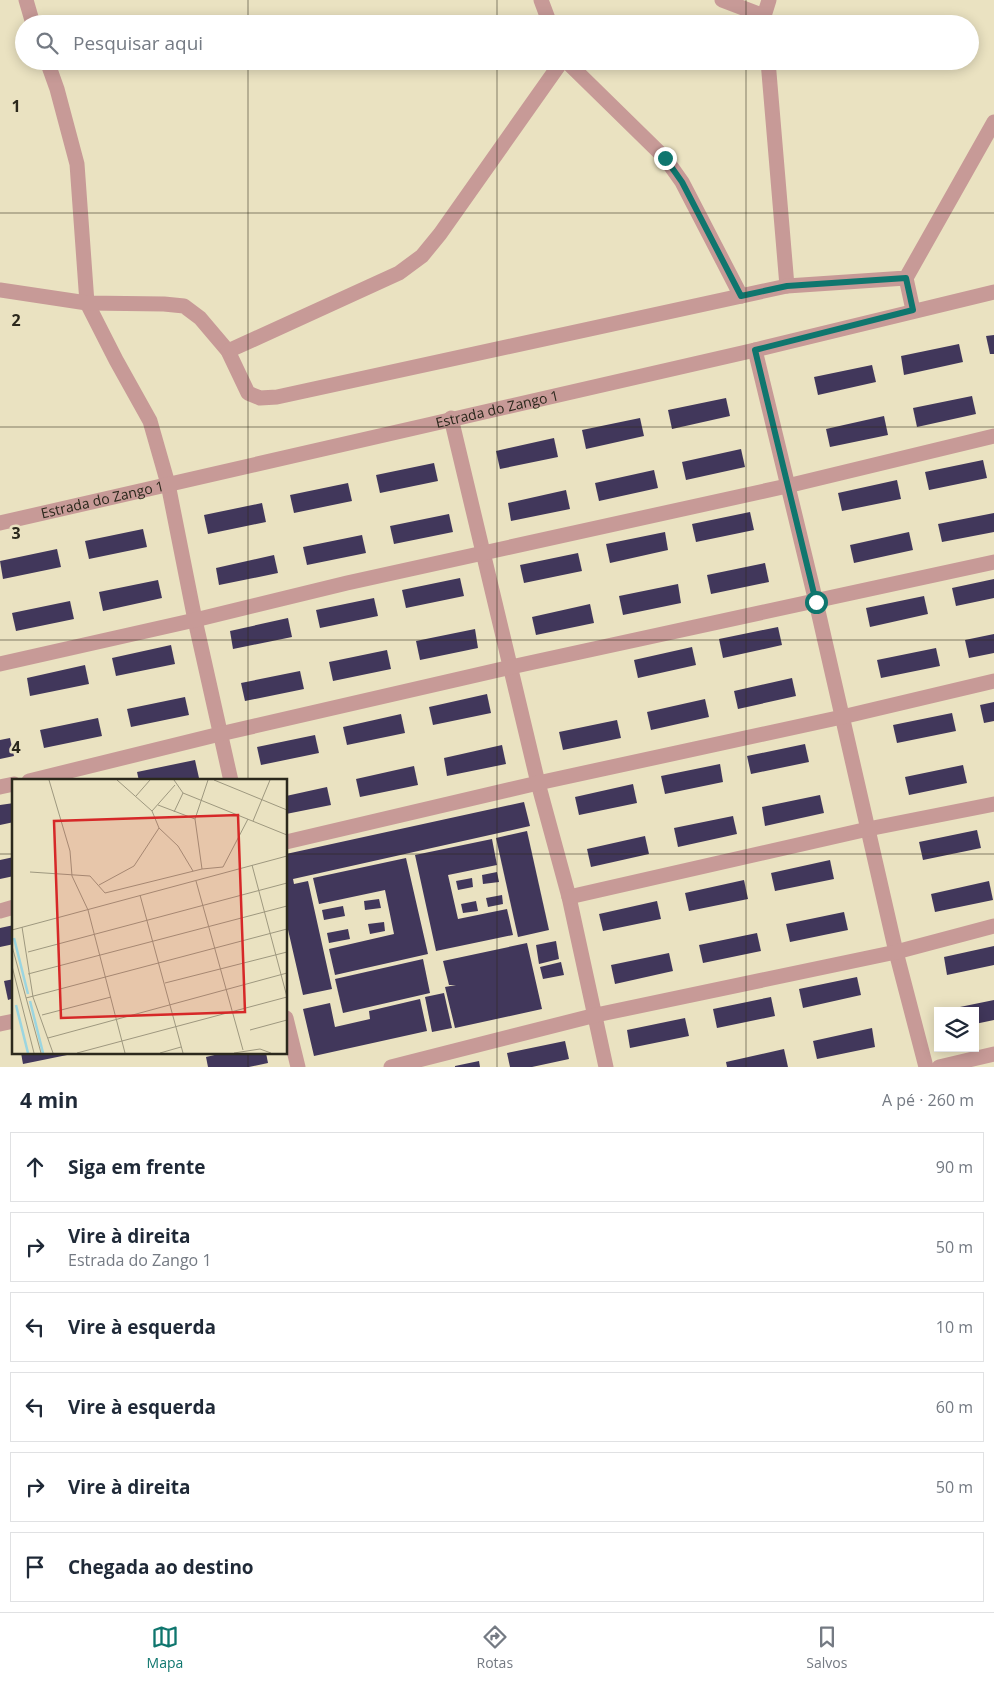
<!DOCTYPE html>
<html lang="pt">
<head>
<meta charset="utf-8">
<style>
	:root { --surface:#fff; --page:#f6f6f7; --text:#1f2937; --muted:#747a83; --line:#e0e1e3; --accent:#0f766e }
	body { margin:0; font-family:"Open Sans",sans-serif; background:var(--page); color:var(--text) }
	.controls { position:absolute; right:15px; bottom:15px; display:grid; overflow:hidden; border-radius:0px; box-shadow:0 2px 12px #0003 }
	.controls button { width:45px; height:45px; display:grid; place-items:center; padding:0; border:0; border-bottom:1px solid var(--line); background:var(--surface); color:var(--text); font:25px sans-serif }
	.stop { position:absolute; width:15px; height:15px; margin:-11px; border:4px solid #0f766e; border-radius:50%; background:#fff }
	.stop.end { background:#0f766e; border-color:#fff; box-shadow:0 1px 5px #0008 }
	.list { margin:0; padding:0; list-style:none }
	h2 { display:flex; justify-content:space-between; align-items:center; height:65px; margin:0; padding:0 20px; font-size:21px }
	h2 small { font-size:16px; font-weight:400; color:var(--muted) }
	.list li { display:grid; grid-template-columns:32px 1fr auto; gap:15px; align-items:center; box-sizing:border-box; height:70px; margin:0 10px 10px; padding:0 10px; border:1px solid var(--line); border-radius:0px }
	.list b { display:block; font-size:19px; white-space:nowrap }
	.list p { margin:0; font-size:16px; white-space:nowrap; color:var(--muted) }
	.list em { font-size:16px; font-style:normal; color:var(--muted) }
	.icon { flex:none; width:28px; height:28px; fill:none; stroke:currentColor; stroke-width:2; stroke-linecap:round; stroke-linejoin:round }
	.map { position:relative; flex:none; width:994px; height:1067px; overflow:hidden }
	.search { position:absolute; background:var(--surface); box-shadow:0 2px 12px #0003; left:15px; right:15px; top:15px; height:55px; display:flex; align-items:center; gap:12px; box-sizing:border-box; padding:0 18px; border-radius:28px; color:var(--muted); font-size:19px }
	.sheet { height:545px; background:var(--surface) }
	nav { display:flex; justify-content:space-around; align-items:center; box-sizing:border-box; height:70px; border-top:1px solid var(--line); background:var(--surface); font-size:14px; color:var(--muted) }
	nav a { display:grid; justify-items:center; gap:2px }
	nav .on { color:var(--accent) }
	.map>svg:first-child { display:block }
</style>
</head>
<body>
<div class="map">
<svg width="994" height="1067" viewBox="0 0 994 1067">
	<rect width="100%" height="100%" fill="#eae2c1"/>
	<g fill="#41375b">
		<path d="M 994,335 L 994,354 L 990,354 L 986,336 Z"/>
		<path d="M 959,344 L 963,362 L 904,375 L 901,356 Z"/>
		<path d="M 872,365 L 876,382 L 818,395 L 814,377 Z"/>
		<path d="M 972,396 L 976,414 L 917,427 L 913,408 Z"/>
		<path d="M 726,398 L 730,416 L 672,429 L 668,410 Z"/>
		<path d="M 884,416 L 888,435 L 830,447 L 826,429 Z"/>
		<path d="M 640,418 L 644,436 L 586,449 L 582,430 Z"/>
		<path d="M 554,438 L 558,457 L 500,469 L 496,451 Z"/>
		<path d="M 741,449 L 745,467 L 686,480 L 682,462 Z"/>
		<path d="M 983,460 L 987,478 L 929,490 L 925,472 Z"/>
		<path d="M 434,463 L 438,481 L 380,493 L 376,475 Z"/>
		<path d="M 654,470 L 658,488 L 599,501 L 595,483 Z"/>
		<path d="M 897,480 L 901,499 L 842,511 L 838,493 Z"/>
		<path d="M 348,483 L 352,501 L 294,513 L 290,495 Z"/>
		<path d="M 566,490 L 570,509 L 511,521 L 508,503 Z"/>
		<path d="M 262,503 L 266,522 L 208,534 L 204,515 Z"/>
		<path d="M 750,512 L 754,530 L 696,542 L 692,524 Z"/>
		<path d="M 994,513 L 994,532 L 942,542 L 938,524 Z"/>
		<path d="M 449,514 L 453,532 L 394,544 L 390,526 Z"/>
		<path d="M 143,529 L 147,547 L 89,559 L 85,541 Z"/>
		<path d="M 665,532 L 668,550 L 610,563 L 606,544 Z"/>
		<path d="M 909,532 L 913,550 L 854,563 L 850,545 Z"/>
		<path d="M 362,535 L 366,553 L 307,565 L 303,547 Z"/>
		<path d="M 57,549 L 61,567 L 3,579 L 0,561 Z"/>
		<path d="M 578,553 L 582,571 L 524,583 L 520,565 Z"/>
		<path d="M 274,555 L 278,573 L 219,585 L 216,568 Z"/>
		<path d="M 765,563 L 769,582 L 711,594 L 707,575 Z"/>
		<path d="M 460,578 L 464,596 L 406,608 L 402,590 Z"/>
		<path d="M 994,579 L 994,598 L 956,606 L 952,588 Z"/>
		<path d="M 158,580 L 162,598 L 103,611 L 99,592 Z"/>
		<path d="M 678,584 L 681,603 L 623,615 L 619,596 Z"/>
		<path d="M 924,596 L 928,614 L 870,627 L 866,608 Z"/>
		<path d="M 374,598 L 378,616 L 320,628 L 316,610 Z"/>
		<path d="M 70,601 L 74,619 L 16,631 L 12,613 Z"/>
		<path d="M 590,604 L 594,623 L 536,635 L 532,617 Z"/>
		<path d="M 288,618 L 292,637 L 233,649 L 230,631 Z"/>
		<path d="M 778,627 L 782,645 L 723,658 L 719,639 Z"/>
		<path d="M 475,629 L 478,648 L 420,660 L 416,641 Z"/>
		<path d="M 994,634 L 994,653 L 969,658 L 965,640 Z"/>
		<path d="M 171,645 L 175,664 L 116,676 L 112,658 Z"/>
		<path d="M 692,647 L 696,665 L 638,678 L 634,660 Z"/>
		<path d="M 936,648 L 940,666 L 881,678 L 877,660 Z"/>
		<path d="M 387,650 L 391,669 L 333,681 L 329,662 Z"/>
		<path d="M 85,665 L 89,684 L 30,696 L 27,678 Z"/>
		<path d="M 300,671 L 304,689 L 245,701 L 241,683 Z"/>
		<path d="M 792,678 L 796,696 L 738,709 L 734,691 Z"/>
		<path d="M 487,694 L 491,713 L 433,725 L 429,707 Z"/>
		<path d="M 185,697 L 189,715 L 131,727 L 127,709 Z"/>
		<path d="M 705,699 L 709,717 L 651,730 L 647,712 Z"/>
		<path d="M 994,702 L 994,721 L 984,723 L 980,705 Z"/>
		<path d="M 952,713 L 956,731 L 897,743 L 893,725 Z"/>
		<path d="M 401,714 L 405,733 L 347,745 L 343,727 Z"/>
		<path d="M 98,718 L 102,736 L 44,748 L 40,730 Z"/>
		<path d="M 617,720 L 621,738 L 563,750 L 559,732 Z"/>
		<path d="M 315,735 L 319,753 L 261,765 L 257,747 Z"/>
		<path d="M 10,738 L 14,756 L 0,759 L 0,740 Z"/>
		<path d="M 805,744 L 809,762 L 751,774 L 747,756 Z"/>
		<path d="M 502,745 L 506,764 L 447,776 L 444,758 Z"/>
		<path d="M 195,760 L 199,778 L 187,781 L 139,781 L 137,772 Z"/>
		<path d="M 720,764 L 723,782 L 665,794 L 661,776 Z"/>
		<path d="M 963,765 L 967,783 L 909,795 L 905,777 Z"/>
		<path d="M 414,766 L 418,785 L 360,797 L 356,779 Z"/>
		<path d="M 633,784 L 637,803 L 579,815 L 575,797 Z"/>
		<path d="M 327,787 L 331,805 L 286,814 L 286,796 Z"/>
		<path d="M 820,795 L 824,813 L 765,826 L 762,807 Z"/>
		<path d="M 524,802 L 530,826 L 293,879 L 294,884 L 308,881 L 332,989 L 303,995 L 286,921 L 286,854 Z"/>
		<path d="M 14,803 L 14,822 L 0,825 L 0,805 Z"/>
		<path d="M 733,816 L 737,834 L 678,847 L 674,828 Z"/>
		<path d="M 977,830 L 981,848 L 923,860 L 919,842 Z"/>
		<path d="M 527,831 L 549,930 L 518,937 L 496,838 Z"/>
		<path d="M 645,836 L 649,854 L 591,867 L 587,849 Z"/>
		<path d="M 492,839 L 497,865 L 448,875 L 458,919 L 507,909 L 513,935 L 436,951 L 415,855 Z"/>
		<path d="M 14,857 L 14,876 L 0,879 L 0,860 Z"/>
		<path d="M 406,858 L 428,954 L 335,975 L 329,949 L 394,934 L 385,890 L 319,904 L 313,878 Z"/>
		<path d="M 830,860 L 834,879 L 775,891 L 771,873 Z"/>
		<path d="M 497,872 L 499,882 L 483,884 L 482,875 Z"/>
		<path d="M 472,878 L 473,887 L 458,890 L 456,881 Z"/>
		<path d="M 744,880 L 748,899 L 689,911 L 685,893 Z"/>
		<path d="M 989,881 L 993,900 L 935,912 L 931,894 Z"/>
		<path d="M 502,895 L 503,904 L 488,907 L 486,898 Z"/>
		<path d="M 379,899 L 381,908 L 365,910 L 364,901 Z"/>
		<path d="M 476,901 L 478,911 L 463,913 L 461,904 Z"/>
		<path d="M 657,901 L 661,919 L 603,931 L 599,914 Z"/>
		<path d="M 343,906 L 345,916 L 324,920 L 322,910 Z"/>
		<path d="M 844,912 L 848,930 L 790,942 L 786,924 Z"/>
		<path d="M 384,922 L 385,931 L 370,934 L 368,924 Z"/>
		<path d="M 14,925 L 14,944 L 0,947 L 0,928 Z"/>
		<path d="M 348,929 L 350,939 L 329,943 L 327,933 Z"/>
		<path d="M 757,933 L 761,951 L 703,963 L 699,945 Z"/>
		<path d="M 556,941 L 559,959 L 539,964 L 536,945 Z"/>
		<path d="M 527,943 L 542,1009 L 455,1028 L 445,987 L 456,985 L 449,985 L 443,961 Z"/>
		<path d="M 994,946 L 994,965 L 947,975 L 944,957 Z"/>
		<path d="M 669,953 L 673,971 L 615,984 L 611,965 Z"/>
		<path d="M 423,959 L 430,993 L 343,1013 L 335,979 Z"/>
		<path d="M 561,962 L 564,975 L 543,979 L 540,967 Z"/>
		<path d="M 857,977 L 861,995 L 803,1008 L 799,989 Z"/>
		<path d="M 14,979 L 14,998 L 8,1000 L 4,981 Z"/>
		<path d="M 444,993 L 452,1028 L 432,1032 L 425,997 Z"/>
		<path d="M 771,997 L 775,1016 L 717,1028 L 713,1009 Z"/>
		<path d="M 420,999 L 427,1031 L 314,1056 L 303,1009 L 330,1003 L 335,1027 L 370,1019 L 369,1011 Z"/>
		<path d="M 994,1000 L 994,1020 L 975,1024 L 975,1011 L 956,1011 L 955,1008 Z"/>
		<path d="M 685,1018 L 689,1036 L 630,1048 L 627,1030 Z"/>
		<path d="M 872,1028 L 875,1047 L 817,1059 L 813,1041 Z"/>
		<path d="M 565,1041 L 569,1059 L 532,1067 L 510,1067 L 507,1053 Z"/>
		<path d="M 784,1049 L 788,1067 L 727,1067 L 726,1062 Z"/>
		<path d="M 21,1053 L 72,1053 L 72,1054 L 23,1064 Z"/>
		<path d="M 223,1053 L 266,1053 L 268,1063 L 249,1067 L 208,1067 L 206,1057 Z"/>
		<path d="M 479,1061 L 480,1067 L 455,1067 L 455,1066 Z"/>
	</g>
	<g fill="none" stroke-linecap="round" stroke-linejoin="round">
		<g stroke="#c79a97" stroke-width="15">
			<path d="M 26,0 L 33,24"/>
			<path d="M 541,0 L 550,24"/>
			<path d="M 722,0 L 764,16 L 764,24"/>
			<path d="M 764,16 L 769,0"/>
			<path d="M 47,61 L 57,89 L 77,164 L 87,303 L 116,360 L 150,421 L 168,484 L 195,620 L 231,781"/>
			<path d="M 566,61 L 665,158 L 682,182 L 741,296"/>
			<path d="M 768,61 L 787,286"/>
			<path d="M 906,278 L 913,310"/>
			<path d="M 0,290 L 87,303 L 164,304 L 184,306 L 200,318 L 228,351 L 248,393 L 260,398 L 277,397 L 787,286 L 906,278 L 994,122"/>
			<path d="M 755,350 L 816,602 L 896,952 L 926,1067"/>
			<path d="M 228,351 L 399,273 L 422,256 L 440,234 L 562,61"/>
			<path d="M 451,418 L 538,783 L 569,897 L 606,1067"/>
			<path id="s1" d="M 0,523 L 755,350 L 994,292"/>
			<path d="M 0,664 L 195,620 L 347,583 L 787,486 L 994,436"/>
			<path d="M 29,781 L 220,734 L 511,667 L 994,562"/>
			<path d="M 0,787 L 14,784"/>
			<path d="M 286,842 L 538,783 L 842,717 L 994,681"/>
			<path d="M 569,897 L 868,829 L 994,804"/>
			<path d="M 0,911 L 14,907"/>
			<path d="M 286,1018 L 298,1067"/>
			<path d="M 0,1024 L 14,1021"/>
			<path d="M 391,1067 L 596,1015 L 896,952 L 994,926"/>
			<path d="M 939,1067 L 994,1054"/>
		</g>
	</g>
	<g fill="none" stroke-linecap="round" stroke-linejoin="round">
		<path stroke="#0f766e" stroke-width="6" d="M 665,158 L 682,182 L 741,296 L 787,286 L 906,278 L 913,310 L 755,350 L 816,602"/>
	</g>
	<path fill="none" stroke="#2b281c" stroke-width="1" stroke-opacity="0.55" d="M 248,0 L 248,24M 497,0 L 497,24M 746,0 L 746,24M 248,61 L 248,781M 497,61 L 497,1067M 746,61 L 746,1067M 0,213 L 994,213M 0,427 L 994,427M 0,640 L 994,640M 0,854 L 14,854M 286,854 L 994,854M 248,1053 L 248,1067"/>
	<g text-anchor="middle" stroke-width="5" stroke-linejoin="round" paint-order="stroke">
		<g font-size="14" fill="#2b281c" stroke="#eae2c1">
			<text dy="5" stroke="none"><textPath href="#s1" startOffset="510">Estrada do Zango 1</textPath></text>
			<text dy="5" stroke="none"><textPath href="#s1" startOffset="105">Estrada do Zango 1</textPath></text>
		</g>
	</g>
	<g transform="translate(12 779)">
		<rect width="275" height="275" fill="#eae2c1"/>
		<path fill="none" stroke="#9bd5e0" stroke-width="2.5" d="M 2,159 L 16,215M 18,222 L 31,274M 4,226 L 16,274"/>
		<path fill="none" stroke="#9e987f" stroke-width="1" d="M 37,1 L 58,72 L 60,97 L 76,131 L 113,274M 105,1 L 140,32 L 147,49 L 166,67 L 181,92M 162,1 L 171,14 L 275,56M 202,1 L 275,31M 124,17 L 138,1M 146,26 L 183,40 L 190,90M 140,32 L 163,6M 162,33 L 171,14M 183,40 L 196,1M 241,42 L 258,1M 240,86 L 275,218M 18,93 L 78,97 L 93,114 L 190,90 L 211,88 L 236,40M 184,102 L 231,271M 87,106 L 122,87 L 147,49M 128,116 L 171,274M 10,148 L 21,218 L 41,274M 0,151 L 275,77M 0,167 L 29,274M 16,173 L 275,104M 0,187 L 22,274M 16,195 L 275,127M 153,204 L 275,173M 14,219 L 275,150M 30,236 L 99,218M 238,251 L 275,241M 36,259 L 275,194M 65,274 L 275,218M 148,274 L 169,268M 222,274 L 248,270 L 259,274"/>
		<path fill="#d62828" fill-opacity="0.15" stroke="#d62828" stroke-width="2.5" d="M 226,36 L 233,233 L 49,239 L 42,42 Z"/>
		<rect width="275" height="275" fill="none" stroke="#2b281c" stroke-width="2.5"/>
	</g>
	<g font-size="16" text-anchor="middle" font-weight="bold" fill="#2b281c" stroke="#eae2c1" stroke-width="5" stroke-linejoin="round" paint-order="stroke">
		<text x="16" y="112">1</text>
		<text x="16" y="326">2</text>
		<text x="16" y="539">3</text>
		<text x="16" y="753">4</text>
	</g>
</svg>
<div class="controls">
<button><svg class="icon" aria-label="layers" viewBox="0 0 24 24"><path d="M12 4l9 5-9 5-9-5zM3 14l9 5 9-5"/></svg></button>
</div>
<div class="stop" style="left:816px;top:602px"></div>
<div class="stop end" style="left:665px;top:158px"></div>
<div class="search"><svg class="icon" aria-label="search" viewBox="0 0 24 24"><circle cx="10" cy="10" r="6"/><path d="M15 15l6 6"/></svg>Pesquisar aqui</div>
</div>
<section class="sheet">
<h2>4 min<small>A pé · 260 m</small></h2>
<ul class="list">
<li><svg class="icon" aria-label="ahead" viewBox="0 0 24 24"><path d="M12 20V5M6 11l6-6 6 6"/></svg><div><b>Siga em frente</b></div><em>90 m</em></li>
<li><svg class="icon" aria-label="right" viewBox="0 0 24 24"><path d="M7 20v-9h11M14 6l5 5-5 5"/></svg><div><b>Vire à direita</b><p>Estrada do Zango 1</p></div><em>50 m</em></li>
<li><svg class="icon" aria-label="left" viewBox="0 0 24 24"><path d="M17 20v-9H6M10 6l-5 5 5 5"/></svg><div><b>Vire à esquerda</b></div><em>10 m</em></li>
<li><svg class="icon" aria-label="left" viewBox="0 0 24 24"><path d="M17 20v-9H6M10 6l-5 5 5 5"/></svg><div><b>Vire à esquerda</b></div><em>60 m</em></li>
<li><svg class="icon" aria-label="right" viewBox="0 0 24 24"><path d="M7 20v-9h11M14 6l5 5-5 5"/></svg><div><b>Vire à direita</b></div><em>50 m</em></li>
<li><svg class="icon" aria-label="arrive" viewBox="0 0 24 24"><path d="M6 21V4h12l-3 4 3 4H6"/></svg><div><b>Chegada ao destino</b></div></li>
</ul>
</section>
<nav>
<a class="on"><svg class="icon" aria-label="map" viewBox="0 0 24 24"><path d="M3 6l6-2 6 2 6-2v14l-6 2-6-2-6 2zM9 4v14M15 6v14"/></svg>Mapa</a>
<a><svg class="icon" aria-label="directions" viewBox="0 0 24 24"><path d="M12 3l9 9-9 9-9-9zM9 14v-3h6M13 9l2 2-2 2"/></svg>Rotas</a>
<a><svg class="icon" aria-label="saved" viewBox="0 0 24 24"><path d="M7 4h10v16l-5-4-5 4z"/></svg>Salvos</a>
</nav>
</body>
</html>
